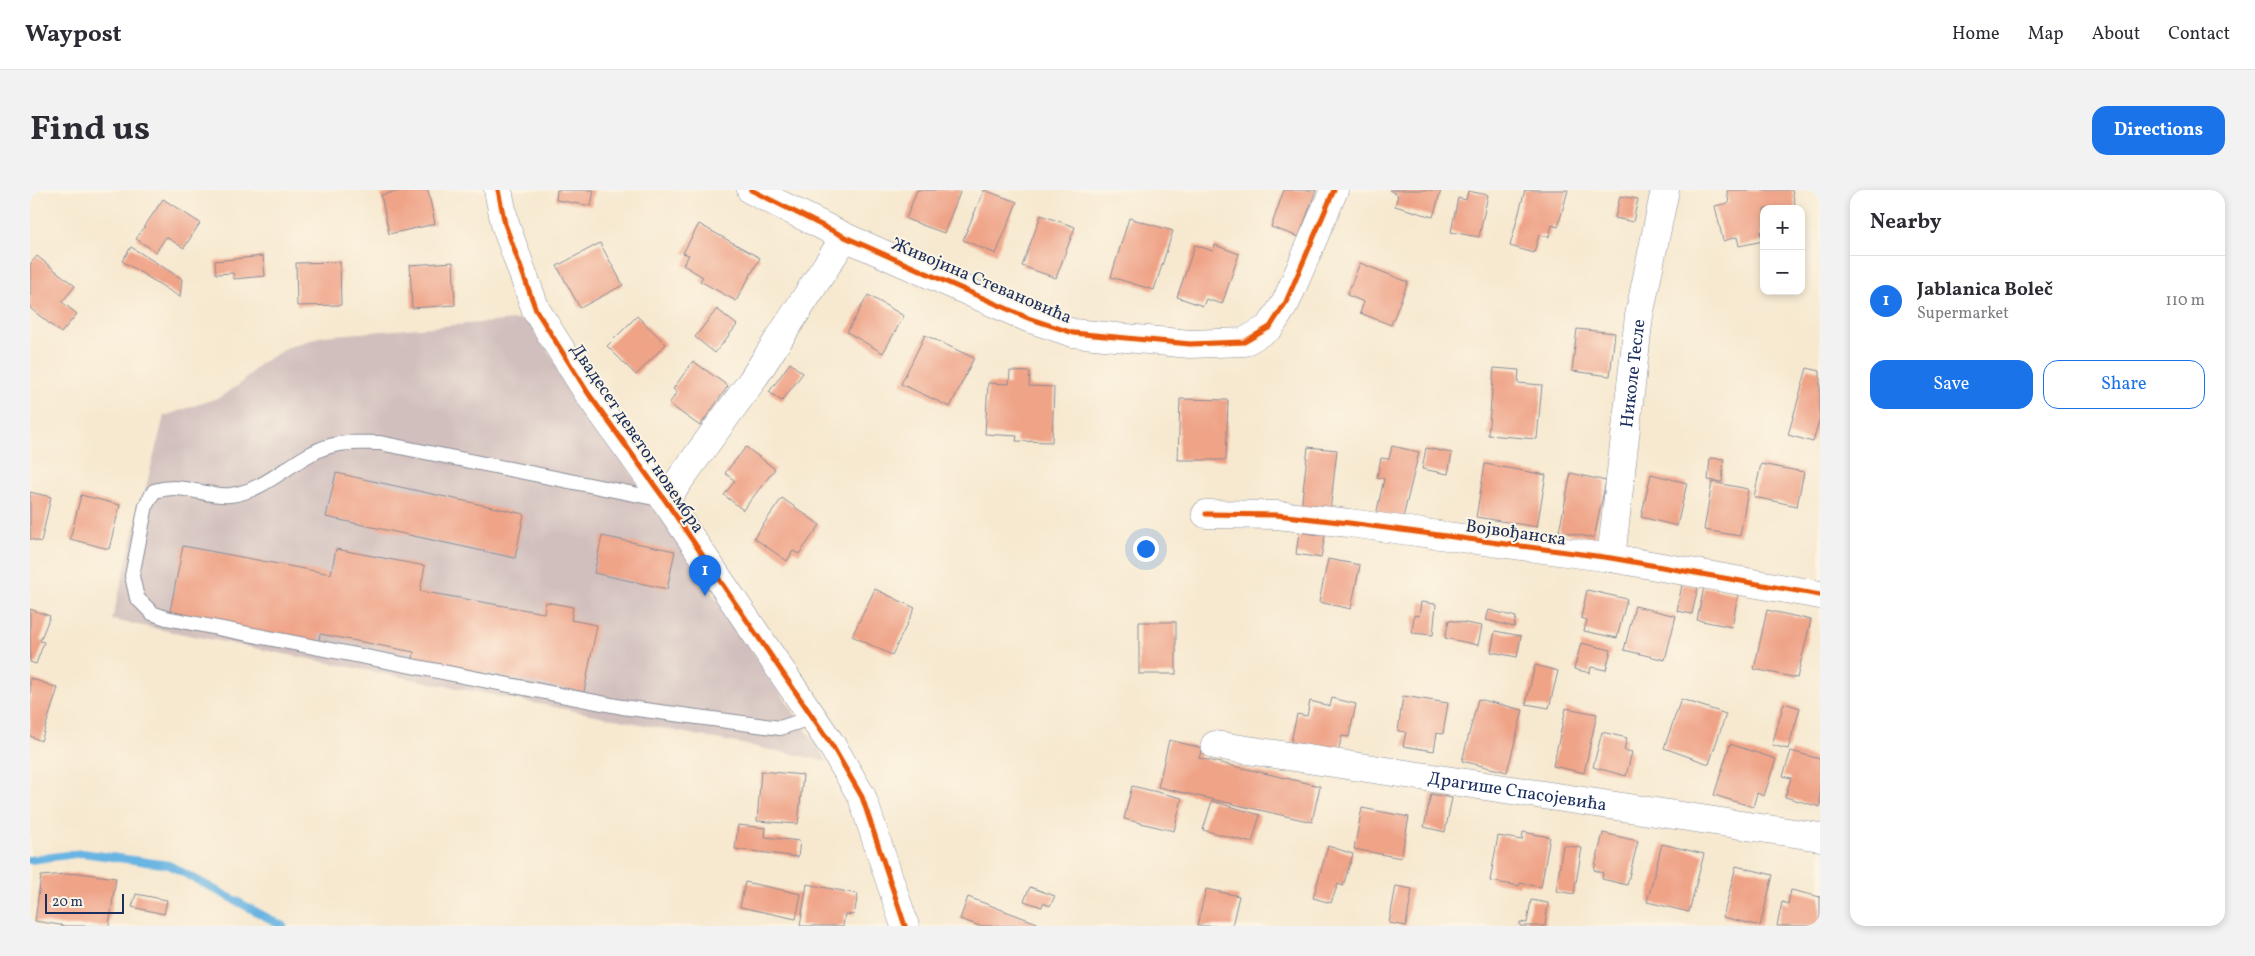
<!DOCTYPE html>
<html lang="en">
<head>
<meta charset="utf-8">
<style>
	:root { --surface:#fff; --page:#f2f2f3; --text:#2b2b33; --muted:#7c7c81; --line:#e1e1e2; --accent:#1a73e8 }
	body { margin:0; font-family:Vollkorn,serif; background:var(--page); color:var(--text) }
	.controls { position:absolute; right:15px; top:15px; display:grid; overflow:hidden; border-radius:10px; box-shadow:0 2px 8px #0003 }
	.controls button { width:45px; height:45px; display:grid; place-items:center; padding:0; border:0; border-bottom:1px solid var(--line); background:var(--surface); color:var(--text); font:25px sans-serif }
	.scale { position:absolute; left:15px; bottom:12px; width:79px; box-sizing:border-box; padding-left:5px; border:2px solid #1b2f5e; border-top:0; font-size:14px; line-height:18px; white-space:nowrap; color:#1b2f5e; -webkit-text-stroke:4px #fcf5e5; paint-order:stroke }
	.you { position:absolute; left:1115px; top:358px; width:18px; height:18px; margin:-12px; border:4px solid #fff; border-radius:50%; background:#1a73e8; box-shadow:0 0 0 8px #1a73e833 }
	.badge { display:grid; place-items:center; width:32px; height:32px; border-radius:50%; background:var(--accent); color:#fff; font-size:16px; font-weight:700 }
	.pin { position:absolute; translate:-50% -41px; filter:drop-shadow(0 1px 2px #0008) }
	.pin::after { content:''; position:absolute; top:26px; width:18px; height:15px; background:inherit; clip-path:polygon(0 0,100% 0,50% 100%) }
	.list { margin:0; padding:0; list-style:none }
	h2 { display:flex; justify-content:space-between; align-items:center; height:65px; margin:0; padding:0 20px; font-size:21px }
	h2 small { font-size:16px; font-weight:400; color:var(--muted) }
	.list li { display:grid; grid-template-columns:32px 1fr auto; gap:15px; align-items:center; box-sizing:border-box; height:90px; padding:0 20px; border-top:1px solid var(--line) }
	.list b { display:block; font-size:19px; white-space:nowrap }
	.list p { margin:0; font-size:16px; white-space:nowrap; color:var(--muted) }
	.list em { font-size:16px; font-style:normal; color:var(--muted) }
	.actions { display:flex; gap:10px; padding:15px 20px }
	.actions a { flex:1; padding:11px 0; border:1px solid var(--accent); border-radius:15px; text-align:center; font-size:18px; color:var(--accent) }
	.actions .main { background:var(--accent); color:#fff }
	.map { position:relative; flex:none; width:1790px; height:736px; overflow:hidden; border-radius:15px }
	header { display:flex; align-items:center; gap:30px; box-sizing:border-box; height:70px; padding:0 25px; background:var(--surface); border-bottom:1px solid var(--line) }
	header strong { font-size:24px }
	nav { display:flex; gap:28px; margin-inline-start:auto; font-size:18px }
	.intro { display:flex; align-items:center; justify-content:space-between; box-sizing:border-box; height:120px; padding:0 30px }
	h1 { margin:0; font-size:35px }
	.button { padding:12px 22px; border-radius:15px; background:var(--accent); color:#fff; font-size:18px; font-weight:700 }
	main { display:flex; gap:30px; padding:0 30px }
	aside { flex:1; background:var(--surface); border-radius:15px; box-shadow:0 2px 8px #0003 }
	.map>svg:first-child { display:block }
</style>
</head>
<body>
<header>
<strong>Waypost</strong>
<nav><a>Home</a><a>Map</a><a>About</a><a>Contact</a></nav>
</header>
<div class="intro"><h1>Find us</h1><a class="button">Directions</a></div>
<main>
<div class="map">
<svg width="1790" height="736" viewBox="0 0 1790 736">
	<rect width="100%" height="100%" fill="#fcf5e5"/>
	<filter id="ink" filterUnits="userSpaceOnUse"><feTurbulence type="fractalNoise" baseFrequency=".02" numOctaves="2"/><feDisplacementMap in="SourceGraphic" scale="10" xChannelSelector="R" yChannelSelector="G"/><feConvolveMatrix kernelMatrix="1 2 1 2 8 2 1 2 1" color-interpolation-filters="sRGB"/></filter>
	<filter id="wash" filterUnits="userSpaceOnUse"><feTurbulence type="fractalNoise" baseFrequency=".0096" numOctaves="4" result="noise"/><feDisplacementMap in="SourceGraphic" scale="20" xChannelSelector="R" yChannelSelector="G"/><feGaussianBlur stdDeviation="1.12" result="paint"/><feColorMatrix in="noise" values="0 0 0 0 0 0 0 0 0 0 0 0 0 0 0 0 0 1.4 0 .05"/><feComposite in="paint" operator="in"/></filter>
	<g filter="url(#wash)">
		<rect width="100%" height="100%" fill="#f7e9d0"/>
		<path fill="#d1bfbd" d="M 496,129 L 797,571 L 82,430 L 134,226 L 190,207 L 209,195 L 231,173 L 259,157 L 293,146 Z"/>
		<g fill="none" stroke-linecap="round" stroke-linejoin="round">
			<path stroke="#68b4e2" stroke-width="8" d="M 0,670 L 52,663 L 139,675 L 253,736"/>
		</g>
		<g id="blocks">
			<g fill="#efa387">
				<path d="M 373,0 L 398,0 L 405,34 L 359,44 L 351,5 Z"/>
				<path d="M 527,0 L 564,0 L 561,16 L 526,10 Z"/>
				<path d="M 887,0 L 931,0 L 914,43 L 876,29 Z"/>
				<path d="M 954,0 L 987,12 L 966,64 L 933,50 Z"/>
				<path d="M 1254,0 L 1286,0 L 1269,47 L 1241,37 Z"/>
				<path d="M 1359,0 L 1411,0 L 1403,27 L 1365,16 L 1368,5 Z"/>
				<path d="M 1495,0 L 1538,0 L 1528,37 L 1522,35 L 1519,47 L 1509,45 L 1504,63 L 1480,56 Z"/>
				<path d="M 1699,0 L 1762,0 L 1766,19 L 1734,19 L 1734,41 L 1730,42 L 1733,51 L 1709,56 L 1707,47 L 1693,51 L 1685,16 L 1699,13 L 1697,1 Z"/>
				<path d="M 1438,1 L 1458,5 L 1449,47 L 1421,42 L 1428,8 L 1436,10 Z"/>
				<path d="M 1590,6 L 1608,9 L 1603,32 L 1585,28 Z"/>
				<path d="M 133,9 L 170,33 L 154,58 L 136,47 L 126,62 L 106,49 Z"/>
				<path d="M 1011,25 L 1045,37 L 1026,88 L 992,76 Z"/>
				<path d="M 1099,28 L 1143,41 L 1124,100 L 1081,87 Z"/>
				<path d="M 669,34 L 730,68 L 706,111 L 670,91 L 673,87 L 653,75 L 659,65 L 653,63 Z"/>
				<path d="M 570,53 L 593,95 L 550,118 L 527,76 Z"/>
				<path d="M 1165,55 L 1183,61 L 1185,55 L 1209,64 L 1192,114 L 1176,109 L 1173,116 L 1147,107 Z"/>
				<path d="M 101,57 L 152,89 L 150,107 L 92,71 Z"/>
				<path d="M 7,66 L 45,96 L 32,112 L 47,124 L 31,143 L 0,118 L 0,74 Z"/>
				<path d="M 233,66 L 235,86 L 204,89 L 203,83 L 186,84 L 185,71 Z"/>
				<path d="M 310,72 L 311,115 L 267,116 L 266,73 Z"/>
				<path d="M 423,72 L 425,115 L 382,118 L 380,75 Z"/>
				<path d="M 1330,73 L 1378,92 L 1361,135 L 1330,123 L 1334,112 L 1317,105 Z"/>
				<path d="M 838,105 L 874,126 L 853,163 L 817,142 Z"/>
				<path d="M 687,119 L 707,135 L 685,163 L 665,147 Z"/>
				<path d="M 607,126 L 636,154 L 606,185 L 577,156 Z"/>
				<path d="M 1547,139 L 1585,143 L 1580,186 L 1542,181 Z"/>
				<path d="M 895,145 L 944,168 L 920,217 L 871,194 Z"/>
				<path d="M 663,171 L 698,196 L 670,236 L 639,214 L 647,202 L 643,199 Z"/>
				<path d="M 760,173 L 773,183 L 752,211 L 739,202 Z"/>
				<path d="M 1464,178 L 1489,180 L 1488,193 L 1512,195 L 1507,249 L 1458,245 Z"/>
				<path d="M 1777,178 L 1790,181 L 1790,228 L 1783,252 L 1758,245 Z"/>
				<path d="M 980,181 L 1000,182 L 999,196 L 1024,197 L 1022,252 L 986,251 L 987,246 L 955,244 L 958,193 L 979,194 Z"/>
				<path d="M 1150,209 L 1198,210 L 1196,270 L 1148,270 Z"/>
				<path d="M 1362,256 L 1389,262 L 1372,332 L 1346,325 L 1354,289 L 1347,287 L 1351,268 L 1359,269 Z"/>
				<path d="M 716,257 L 745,279 L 713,320 L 694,305 L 705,291 L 695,283 Z"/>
				<path d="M 1278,257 L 1307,260 L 1300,322 L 1271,319 Z"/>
				<path d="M 1396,258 L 1422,263 L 1418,284 L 1392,279 Z"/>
				<path d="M 1680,268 L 1694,269 L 1692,292 L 1678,290 Z"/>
				<path d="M 1455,274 L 1516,285 L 1507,337 L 1446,327 Z"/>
				<path d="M 1731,274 L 1774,282 L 1767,316 L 1724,307 Z"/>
				<path d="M 306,283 L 494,324 L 485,368 L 296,327 Z"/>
				<path d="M 1541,283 L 1576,291 L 1564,348 L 1529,341 Z"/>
				<path d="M 1621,284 L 1657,293 L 1647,336 L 1611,327 Z"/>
				<path d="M 1682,292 L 1718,299 L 1710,346 L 1674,340 Z"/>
				<path d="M 0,302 L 21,307 L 11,352 L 0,349 Z"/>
				<path d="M 51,305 L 90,315 L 79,359 L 40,349 Z"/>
				<path d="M 752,308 L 790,335 L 769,364 L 763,361 L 757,371 L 724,348 Z"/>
				<path d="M 1269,342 L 1295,346 L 1291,368 L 1266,364 Z"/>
				<path d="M 572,346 L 645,361 L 637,399 L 564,383 Z"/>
				<path d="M 153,356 L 301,384 L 306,359 L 395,376 L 390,401 L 514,423 L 516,412 L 543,417 L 541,430 L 567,435 L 554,502 L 383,469 L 384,462 L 290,444 L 288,455 L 139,426 Z"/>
				<path d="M 1298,369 L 1330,375 L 1321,419 L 1289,412 Z"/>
				<path d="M 1652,394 L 1668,397 L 1662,424 L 1647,421 Z"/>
				<path d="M 1674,397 L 1708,404 L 1702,437 L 1667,430 Z"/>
				<path d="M 845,399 L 885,418 L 862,465 L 822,446 Z"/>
				<path d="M 1557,400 L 1597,409 L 1587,448 L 1554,441 L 1557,430 L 1551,428 Z"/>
				<path d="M 1391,412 L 1406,414 L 1403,445 L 1382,443 L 1384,425 L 1389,426 Z"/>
				<path d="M 1605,416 L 1646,426 L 1635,470 L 1594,460 Z"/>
				<path d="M 0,419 L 20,426 L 10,451 L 14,452 L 6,474 L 0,472 Z"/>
				<path d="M 1459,420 L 1486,427 L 1484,437 L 1456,430 Z"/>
				<path d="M 1737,420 L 1781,430 L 1767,488 L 1724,479 Z"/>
				<path d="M 1419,430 L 1452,436 L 1448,455 L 1415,448 Z"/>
				<rect x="1109" y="432" width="37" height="52"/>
				<path d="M 1465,441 L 1491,446 L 1487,467 L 1461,462 Z"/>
				<path d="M 1551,453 L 1581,460 L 1576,480 L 1561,477 L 1560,483 L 1544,479 Z"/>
				<path d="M 1505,475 L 1528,481 L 1519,518 L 1496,514 Z"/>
				<path d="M 0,488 L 28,498 L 11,551 L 0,546 Z"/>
				<path d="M 1373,506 L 1418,513 L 1413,544 L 1407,543 L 1404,561 L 1373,556 L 1376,542 L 1368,541 Z"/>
				<path d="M 1302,508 L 1326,514 L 1319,547 L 1312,546 L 1308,562 L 1261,552 L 1267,524 L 1277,526 L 1280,511 L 1300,516 Z"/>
				<path d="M 1448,509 L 1493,520 L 1477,582 L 1432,571 Z"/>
				<path d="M 1651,509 L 1696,524 L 1679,574 L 1634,558 Z"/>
				<path d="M 1754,513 L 1770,518 L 1758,559 L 1742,555 Z"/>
				<path d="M 1536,518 L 1567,524 L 1554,583 L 1523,576 Z"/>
				<path d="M 1572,542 L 1597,548 L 1594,560 L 1602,562 L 1596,586 L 1563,577 Z"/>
				<path d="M 1139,550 L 1172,558 L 1169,568 L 1290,596 L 1282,632 L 1128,597 Z"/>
				<path d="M 1700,554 L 1746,569 L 1734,606 L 1727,603 L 1723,617 L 1684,605 Z"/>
				<path d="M 1761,561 L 1790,569 L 1790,617 L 1755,607 L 1761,588 L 1753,586 Z"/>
				<path d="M 731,581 L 773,585 L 768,634 L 727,631 Z"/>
				<path d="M 1102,596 L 1152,608 L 1144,641 L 1094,629 Z"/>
				<path d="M 1401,604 L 1422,608 L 1415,642 L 1394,637 Z"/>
				<path d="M 1182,611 L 1230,625 L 1222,653 L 1173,640 Z"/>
				<path d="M 1332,618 L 1379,627 L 1371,668 L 1324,659 Z"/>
				<path d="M 708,635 L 736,638 L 735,647 L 770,651 L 768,667 L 705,659 Z"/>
				<path d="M 1493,642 L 1520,647 L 1511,697 L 1490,693 L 1489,696 L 1460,691 L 1468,646 L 1492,650 Z"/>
				<path d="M 1573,643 L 1608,651 L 1597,695 L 1572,689 L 1573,683 L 1564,680 Z"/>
				<path d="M 1632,654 L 1674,664 L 1659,722 L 1617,712 Z"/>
				<path d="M 1533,655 L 1552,658 L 1544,704 L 1526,701 Z"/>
				<path d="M 1298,656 L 1323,664 L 1313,696 L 1308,694 L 1301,713 L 1283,708 Z"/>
				<path d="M 1706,676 L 1743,685 L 1730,736 L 1693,727 Z"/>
				<path d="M 49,683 L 86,688 L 79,736 L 36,736 L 5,731 L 11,686 Z"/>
				<path d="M 715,692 L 771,704 L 766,729 L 710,717 Z"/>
				<path d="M 777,694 L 828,704 L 824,725 L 815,724 L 813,736 L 770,736 Z"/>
				<path d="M 1366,696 L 1382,699 L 1376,736 L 1359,733 Z"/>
				<path d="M 1000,697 L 1025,706 L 1020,716 L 1013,713 L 1012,717 L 994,711 Z"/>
				<path d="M 1176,699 L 1209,706 L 1202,736 L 1167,736 Z"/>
				<path d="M 1761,700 L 1790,707 L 1790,736 L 1747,736 L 1752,712 L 1758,714 Z"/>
				<path d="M 106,704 L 137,710 L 134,724 L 102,717 Z"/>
				<path d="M 938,707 L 1007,733 L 1006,736 L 950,736 L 930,729 Z"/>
				<path d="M 1501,710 L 1518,713 L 1515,736 L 1490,736 L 1490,732 L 1497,733 Z"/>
			</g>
		</g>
	</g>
	<g filter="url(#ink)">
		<use href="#blocks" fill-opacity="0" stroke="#898c97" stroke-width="1"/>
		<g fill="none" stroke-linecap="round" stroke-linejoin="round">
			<defs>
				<path id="lane" d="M 634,310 L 350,253 C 333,253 316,251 300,256 C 264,266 238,301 200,305 C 172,307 155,292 124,301 L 116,315 L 102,386 L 107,408 L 122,423 L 136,428 L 592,517 L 750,538 L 783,527"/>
				<g id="street">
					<path d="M 468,0 L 475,34 L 506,120 L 558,203 L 635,310 L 803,557 L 832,607 L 875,736"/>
					<path d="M 721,0 L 815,47 L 998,128 L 1043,143 L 1160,154 L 1214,152 L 1240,137 L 1256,112 L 1304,0"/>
					<path d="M 635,310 L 721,192 L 815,47"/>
					<path d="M 1176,324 L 1247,325 L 1319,333 L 1581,368 L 1790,405"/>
					<path id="s1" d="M 1581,368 L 1609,126 L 1635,0"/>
					<path id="s2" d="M 1185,555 L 1790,647"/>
				</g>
			</defs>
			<use href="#lane" stroke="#898c97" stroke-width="16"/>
			<use href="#street" stroke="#898c97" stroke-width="29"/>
			<use href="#lane" stroke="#fff" stroke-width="14"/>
			<use href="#street" stroke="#fff" stroke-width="28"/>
			<defs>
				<g id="cycleway">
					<path d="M 468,0 L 475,34 L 506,120 L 558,203 L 635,310 L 803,557 L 832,607 L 875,736"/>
					<path d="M 721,0 L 815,47 L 998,128 L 1043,143 L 1160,154 L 1214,152 L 1240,137 L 1256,112 L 1304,0"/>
					<path d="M 1176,324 L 1247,325 L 1319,333 L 1581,368 L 1790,405"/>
				</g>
			</defs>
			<use href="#cycleway" stroke="#fcf5e5" stroke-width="8"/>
			<use href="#cycleway" stroke="#e8590c" stroke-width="5"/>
		</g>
	</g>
	<g text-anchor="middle" stroke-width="4" stroke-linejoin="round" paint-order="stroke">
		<g font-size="18" fill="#1b2f5e" stroke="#fcf5e5">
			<text transform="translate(952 90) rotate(23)" y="6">Живојина Стевановића</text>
			<text dy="6" stroke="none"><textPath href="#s1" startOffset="186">Николе Тесле</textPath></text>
			<text transform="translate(608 248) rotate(56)" y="6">Двадесет деветог новембра</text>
			<text transform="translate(1486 342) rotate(8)" y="6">Војвођанска</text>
			<text dy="6" stroke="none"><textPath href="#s2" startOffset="306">Драгише Спасојевића</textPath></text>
		</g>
	</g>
</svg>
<div class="controls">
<button>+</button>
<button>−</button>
</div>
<div class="scale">20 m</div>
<div class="you"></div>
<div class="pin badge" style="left:675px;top:406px">1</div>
</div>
<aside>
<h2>Nearby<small></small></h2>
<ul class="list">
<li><span class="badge">1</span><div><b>Jablanica Boleč</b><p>Supermarket</p></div><em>110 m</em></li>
</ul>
<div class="actions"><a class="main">Save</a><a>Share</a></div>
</aside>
</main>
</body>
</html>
